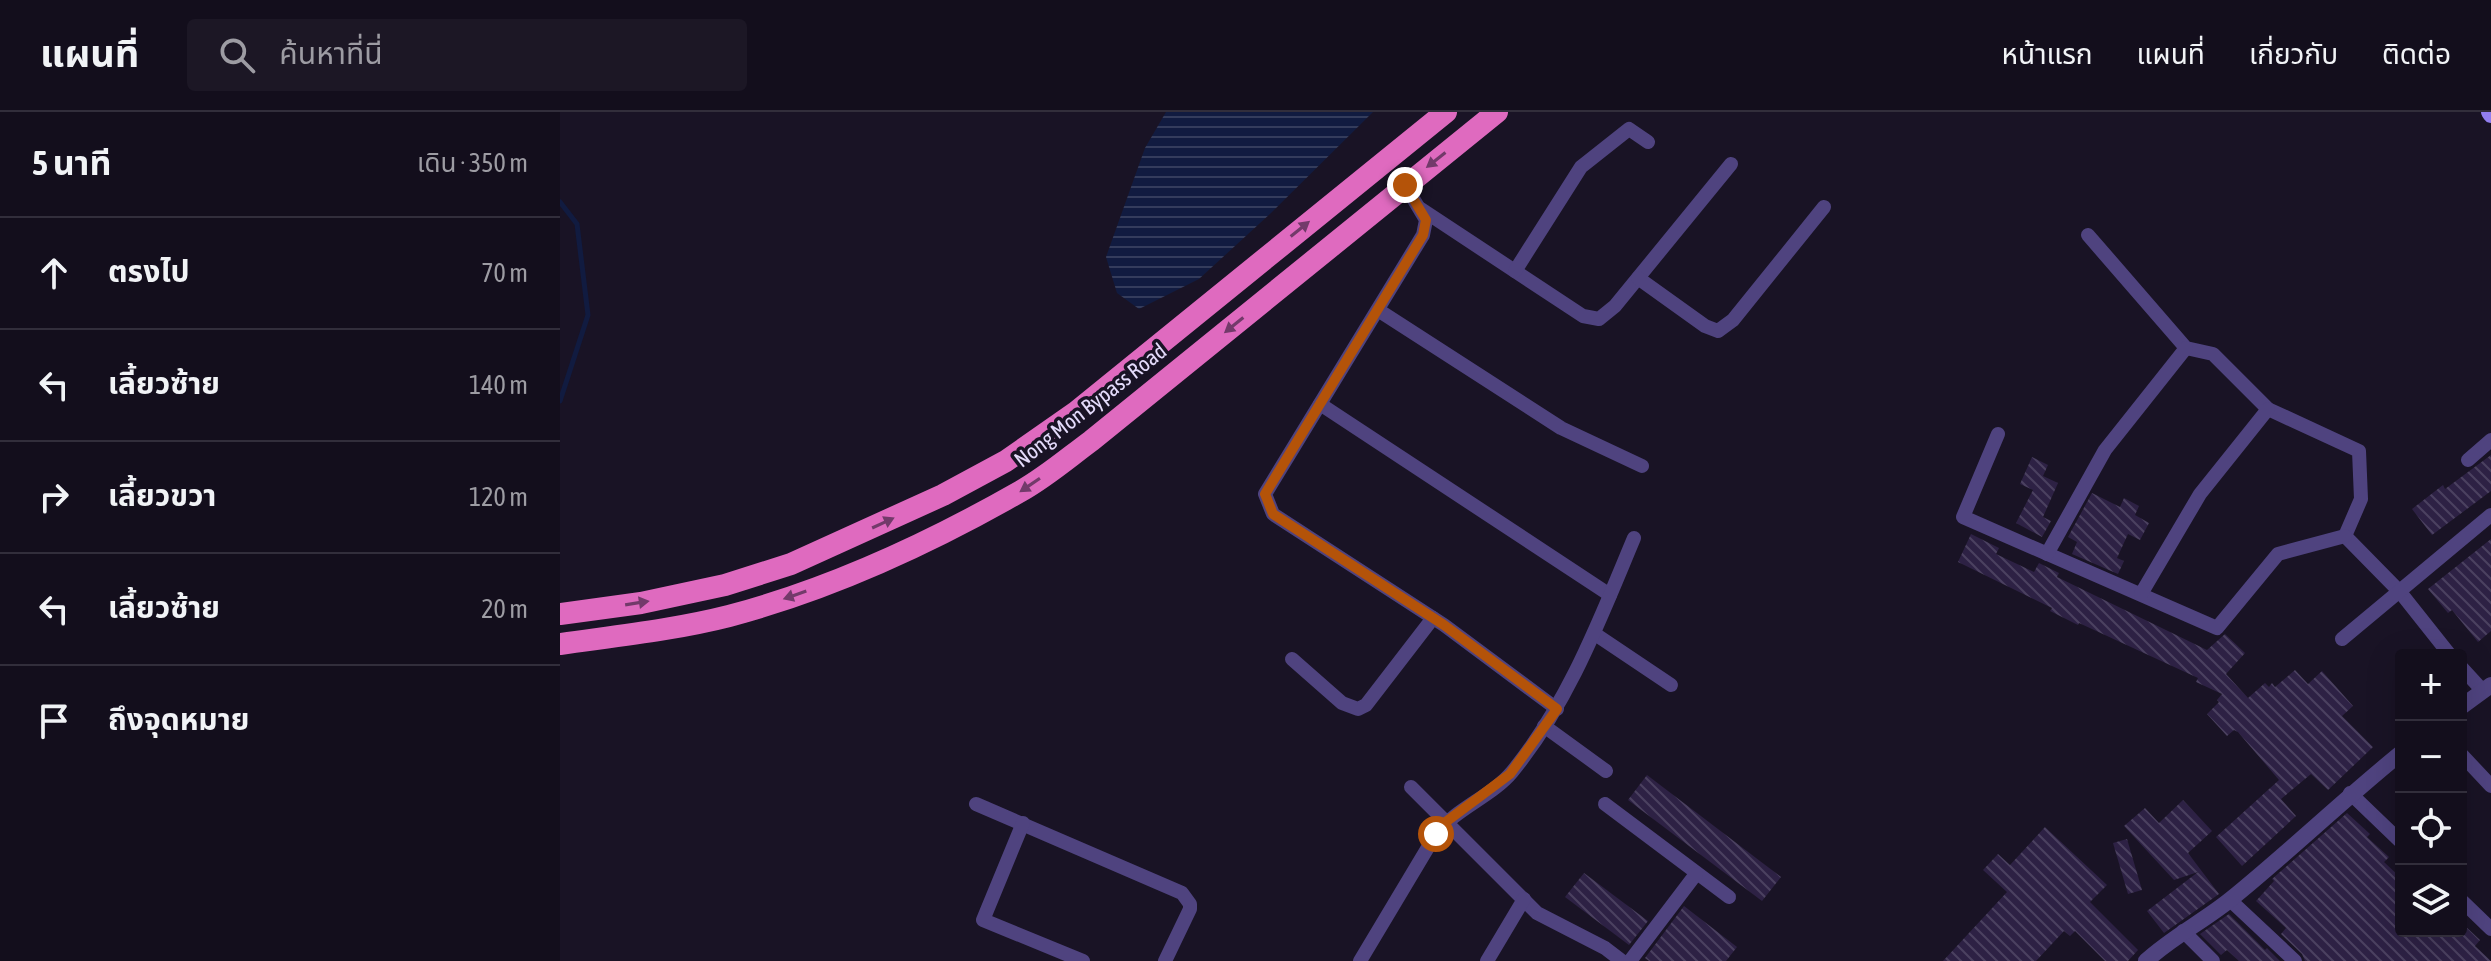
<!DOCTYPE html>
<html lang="th">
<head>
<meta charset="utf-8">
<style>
	:root { --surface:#130e1c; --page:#1c1725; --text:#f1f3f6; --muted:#9d9ca3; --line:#322e3b }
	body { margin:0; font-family:"Asap Condensed","Noto Sans Thai",sans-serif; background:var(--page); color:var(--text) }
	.controls { position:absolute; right:24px; bottom:24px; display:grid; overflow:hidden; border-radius:8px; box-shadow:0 8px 32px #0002 }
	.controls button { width:72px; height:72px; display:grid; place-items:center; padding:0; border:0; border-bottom:2px solid var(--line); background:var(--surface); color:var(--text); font:40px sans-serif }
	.stop { position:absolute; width:24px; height:24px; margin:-18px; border:6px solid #b45309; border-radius:50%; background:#fff }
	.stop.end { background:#b45309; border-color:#fff; box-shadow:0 2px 8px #0008 }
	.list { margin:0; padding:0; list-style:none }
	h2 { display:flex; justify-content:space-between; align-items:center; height:104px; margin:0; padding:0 32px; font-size:34px }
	h2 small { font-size:26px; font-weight:400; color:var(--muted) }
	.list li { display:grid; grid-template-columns:52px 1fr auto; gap:24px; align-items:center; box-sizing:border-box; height:112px; padding:0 32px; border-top:2px solid var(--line) }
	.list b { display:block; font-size:30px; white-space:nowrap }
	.list em { font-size:26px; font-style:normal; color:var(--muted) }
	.icon { flex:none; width:44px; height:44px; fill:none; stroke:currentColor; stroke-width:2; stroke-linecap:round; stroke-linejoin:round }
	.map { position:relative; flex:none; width:1931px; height:849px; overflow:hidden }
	header { display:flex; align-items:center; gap:48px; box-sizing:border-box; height:112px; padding:0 40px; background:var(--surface); border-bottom:2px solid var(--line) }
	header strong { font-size:38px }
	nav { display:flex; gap:44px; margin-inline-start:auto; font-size:28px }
	.search { width:560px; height:72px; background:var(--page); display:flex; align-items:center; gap:20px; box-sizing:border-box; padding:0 28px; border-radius:8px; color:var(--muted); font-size:30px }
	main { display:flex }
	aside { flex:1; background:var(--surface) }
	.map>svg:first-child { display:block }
</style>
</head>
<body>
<header>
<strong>แผนที่</strong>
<div class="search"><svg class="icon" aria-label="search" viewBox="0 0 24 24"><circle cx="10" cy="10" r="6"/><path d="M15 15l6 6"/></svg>ค้นหาที่นี่</div>
<nav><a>หน้าแรก</a><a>แผนที่</a><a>เกี่ยวกับ</a><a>ติดต่อ</a></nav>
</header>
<main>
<aside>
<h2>5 นาที<small>เดิน · 350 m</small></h2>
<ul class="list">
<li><svg class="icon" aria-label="ahead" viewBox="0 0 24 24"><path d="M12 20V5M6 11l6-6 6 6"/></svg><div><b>ตรงไป</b></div><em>70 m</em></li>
<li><svg class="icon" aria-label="left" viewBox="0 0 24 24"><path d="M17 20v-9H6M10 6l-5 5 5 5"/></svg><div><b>เลี้ยวซ้าย</b></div><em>140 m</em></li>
<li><svg class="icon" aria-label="right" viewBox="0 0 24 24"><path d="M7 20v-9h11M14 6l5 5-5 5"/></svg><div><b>เลี้ยวขวา</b></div><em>120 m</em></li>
<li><svg class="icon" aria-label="left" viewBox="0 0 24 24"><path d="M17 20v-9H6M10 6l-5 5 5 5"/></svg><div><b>เลี้ยวซ้าย</b></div><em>20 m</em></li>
<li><svg class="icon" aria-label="arrive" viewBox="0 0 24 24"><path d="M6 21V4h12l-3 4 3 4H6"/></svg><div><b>ถึงจุดหมาย</b></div></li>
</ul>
</aside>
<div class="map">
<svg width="1931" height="849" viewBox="0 0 1931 849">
	<defs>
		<pattern id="water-rules" width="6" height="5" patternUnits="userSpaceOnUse" patternTransform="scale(2)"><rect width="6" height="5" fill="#111b40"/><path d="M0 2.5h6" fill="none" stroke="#343c5c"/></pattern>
		<pattern id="building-back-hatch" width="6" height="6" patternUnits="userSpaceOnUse" patternTransform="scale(2)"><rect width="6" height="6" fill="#2d2144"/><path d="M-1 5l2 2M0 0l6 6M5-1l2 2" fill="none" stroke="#4b4160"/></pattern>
	</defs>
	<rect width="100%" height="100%" fill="#191325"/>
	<path fill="url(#water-rules)" d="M 606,0 L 813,0 L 711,101 L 639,167 L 579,197 L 557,181 L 546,145 L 585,36 Z"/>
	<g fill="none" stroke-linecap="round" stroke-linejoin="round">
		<path stroke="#111b40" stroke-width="5" d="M 0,90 L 17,112 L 28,203 L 0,289"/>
	</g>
	<g fill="url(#building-back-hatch)">
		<path d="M 1931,343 L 1931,379 L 1872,423 L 1852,397 L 1883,373 L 1885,377 Z"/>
		<path d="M 1472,345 L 1488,353 L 1483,364 L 1498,371 L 1483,405 L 1491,409 L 1482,425 L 1456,411 L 1473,378 L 1460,372 Z"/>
		<path d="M 1532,381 L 1560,395 L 1564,386 L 1579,394 L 1575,403 L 1589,411 L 1580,428 L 1568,422 L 1557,446 L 1564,449 L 1558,462 L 1512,442 L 1517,430 L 1508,425 Z"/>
		<path d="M 1411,422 L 1439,436 L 1436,442 L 1474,460 L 1479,451 L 1499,461 L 1497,465 L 1647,538 L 1665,522 L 1685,541 L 1666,562 L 1688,586 L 1705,571 L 1709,575 L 1712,571 L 1715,575 L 1735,558 L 1748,572 L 1762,559 L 1793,594 L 1782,604 L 1813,635 L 1768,678 L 1751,662 L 1721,687 L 1736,704 L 1682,754 L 1656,725 L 1719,668 L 1678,620 L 1674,618 L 1667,624 L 1647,602 L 1659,590 L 1657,588 L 1662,582 L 1636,570 L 1638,566 L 1519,511 L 1518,513 L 1490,499 L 1492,496 L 1398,450 Z"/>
		<path d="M 1931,427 L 1931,519 L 1918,530 L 1892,498 L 1888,501 L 1868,477 Z"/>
		<path d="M 1087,663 L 1221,765 L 1202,789 L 1068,688 Z"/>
		<path d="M 1623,688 L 1652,719 L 1628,741 L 1659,782 L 1604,821 L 1587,799 L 1638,760 L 1614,768 L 1564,714 L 1585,696 L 1599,711 Z"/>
		<path d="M 1787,701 L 1810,722 L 1807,725 L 1829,745 L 1824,750 L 1841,766 L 1841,819 L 1901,819 L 1904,813 L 1920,828 L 1915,834 L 1931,849 L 1745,849 L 1742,842 L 1721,822 L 1726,816 L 1696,789 L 1714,769 L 1712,767 Z"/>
		<path d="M 1485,715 L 1547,773 L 1530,790 L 1578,838 L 1568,849 L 1545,849 L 1515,819 L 1510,824 L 1504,819 L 1476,849 L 1383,849 L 1447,780 L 1423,758 L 1438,742 L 1450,753 Z"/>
		<path d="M 1567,727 L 1582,778 L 1568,782 L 1553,731 Z"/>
		<path d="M 1024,761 L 1088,809 L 1069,833 L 1005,785 Z"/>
		<path d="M 1124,794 L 1177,835 L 1166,849 L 1089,849 L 1085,846 Z"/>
		<path d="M 1669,802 L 1705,838 L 1707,836 L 1720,849 L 1679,849 L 1667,838 L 1661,843 L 1640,822 Z"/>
	</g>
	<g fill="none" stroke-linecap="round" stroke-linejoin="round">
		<g stroke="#4f437f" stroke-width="14">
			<path d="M 845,73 L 866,108 L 863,123 L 705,382 L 713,402 L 884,513 L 997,597"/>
			<path d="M 861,97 L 1023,204 L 1039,207 L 1055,194 L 1171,52"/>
			<path d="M 1528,123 L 1626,236 L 1653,242 L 1708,297 L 1799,339 L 1801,387 L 1785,424 L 1840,480 L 1890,543"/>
			<path d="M 955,159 L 1021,55 L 1069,17 L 1088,30"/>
			<path d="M 1078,166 L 1145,214 L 1158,219 L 1173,208 L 1264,95"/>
			<path d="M 818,198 L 1001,316 L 1082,354"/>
			<path d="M 760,292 L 1050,483"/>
			<path d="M 1438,322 L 1403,405 L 1657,516 L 1718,442 L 1785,424"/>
			<path d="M 1908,348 L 1931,328"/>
			<path d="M 1487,442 L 1545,338 L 1626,236"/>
			<path d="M 1581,482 L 1640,382 L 1708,297"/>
			<path d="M 1035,522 L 1111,573"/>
			<path d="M 1782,527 L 1931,403"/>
			<path d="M 732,547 L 782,591 L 798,597 L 806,593 L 873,506"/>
			<path d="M 1901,555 L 1923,579"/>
			<path d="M 984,614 L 1046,659"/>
			<path d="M 1901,642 L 1931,674"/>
			<path d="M 851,675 L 977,801 L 1045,836 L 1062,849"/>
			<path d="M 1790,681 L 1841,730"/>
			<path d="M 416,692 L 622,781 L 630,792 L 630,797 L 605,849"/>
			<path d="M 1045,692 L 1169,785"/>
			<path d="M 463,711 L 423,808 L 523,849"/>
			<path d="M 1670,788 L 1735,849"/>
			<path d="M 1901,788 L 1931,817"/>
			<path d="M 1623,819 L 1653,849"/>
			<path d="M 800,849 L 876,722 C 897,696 932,684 952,660 C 1009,590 1040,507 1074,426"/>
			<path d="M 927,849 L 964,787"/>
			<path d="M 1070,849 L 1136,762"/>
		</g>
		<g stroke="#4f437f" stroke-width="16">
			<path d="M 1901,595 L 1931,573"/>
			<path d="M 1586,849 C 1612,825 1644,809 1671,787 C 1729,740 1783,688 1841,641"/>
		</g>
		<path stroke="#927eef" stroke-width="16" d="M 1929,0 L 1931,3"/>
		<g stroke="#df6abf" stroke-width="22">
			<path d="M 0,502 L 81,491 L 165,473 L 231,452 L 383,383 L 446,349 L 516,300 L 886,0"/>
			<path d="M 0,532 C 56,524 114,518 169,504 C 271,477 370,431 461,379 C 486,365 508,346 531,329 L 937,0"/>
		</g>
	</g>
	<defs><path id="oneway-solid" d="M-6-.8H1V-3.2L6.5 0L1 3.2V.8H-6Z" transform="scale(2)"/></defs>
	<g fill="#723a6a">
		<use href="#oneway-solid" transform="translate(876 48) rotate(142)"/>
		<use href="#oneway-solid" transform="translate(740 117) rotate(-39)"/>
		<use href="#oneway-solid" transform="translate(674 213) rotate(141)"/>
		<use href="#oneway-solid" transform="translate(470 373) rotate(146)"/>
		<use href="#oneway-solid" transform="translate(323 411) rotate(-25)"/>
		<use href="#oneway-solid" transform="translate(235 483) rotate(161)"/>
		<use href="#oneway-solid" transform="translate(77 491) rotate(-9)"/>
	</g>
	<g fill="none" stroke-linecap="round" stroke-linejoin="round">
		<path stroke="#b45309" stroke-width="10" d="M 845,73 L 866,108 L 863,123 L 705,382 L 713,402 L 884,513 L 997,597 L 950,662 L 887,709 L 876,722"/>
	</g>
	<g text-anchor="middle" stroke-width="7" stroke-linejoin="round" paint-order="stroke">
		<g font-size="22" fill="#e4dbfb" stroke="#191325">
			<text transform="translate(530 293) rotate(-38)" y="8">Nong Mon Bypass Road</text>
		</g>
	</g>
</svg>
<div class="controls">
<button>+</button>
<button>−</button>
<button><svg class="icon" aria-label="locate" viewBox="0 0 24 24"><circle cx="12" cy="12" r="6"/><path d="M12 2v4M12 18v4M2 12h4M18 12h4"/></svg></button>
<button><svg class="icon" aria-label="layers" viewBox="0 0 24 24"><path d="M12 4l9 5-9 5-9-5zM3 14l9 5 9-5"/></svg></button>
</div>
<div class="stop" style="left:876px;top:722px"></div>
<div class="stop end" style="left:845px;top:73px"></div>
</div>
</main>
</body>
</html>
